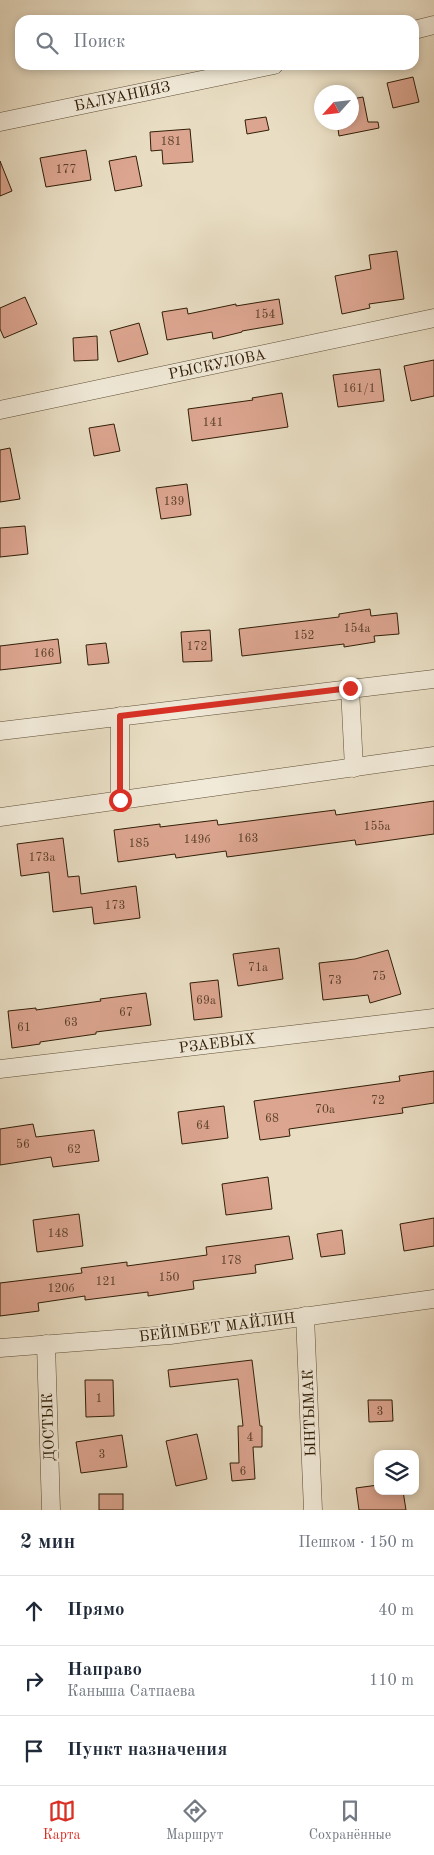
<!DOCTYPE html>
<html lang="ru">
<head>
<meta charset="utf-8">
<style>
	:root { --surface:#fff; --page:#f6f6f7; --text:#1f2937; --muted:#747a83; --line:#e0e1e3; --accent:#d93025 }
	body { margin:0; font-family:"Old Standard TT",serif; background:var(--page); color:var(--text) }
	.controls { position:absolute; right:15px; bottom:15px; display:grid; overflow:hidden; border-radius:10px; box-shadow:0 2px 8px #0003 }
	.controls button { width:45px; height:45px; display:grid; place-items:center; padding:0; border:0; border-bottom:1px solid var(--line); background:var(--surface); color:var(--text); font:25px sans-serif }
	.compass { position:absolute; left:314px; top:85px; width:45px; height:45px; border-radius:50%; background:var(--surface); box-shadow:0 2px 8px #0003; rotate:243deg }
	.stop { position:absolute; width:15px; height:15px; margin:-11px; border:4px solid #d93025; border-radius:50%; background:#fff }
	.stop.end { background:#d93025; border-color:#fff; box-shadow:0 1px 5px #0008 }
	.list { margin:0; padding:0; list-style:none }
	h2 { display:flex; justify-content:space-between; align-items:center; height:65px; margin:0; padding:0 20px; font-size:21px }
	h2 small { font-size:16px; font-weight:400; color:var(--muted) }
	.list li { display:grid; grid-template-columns:32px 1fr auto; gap:15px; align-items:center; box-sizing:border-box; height:70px; padding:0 20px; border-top:1px solid var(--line) }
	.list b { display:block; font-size:19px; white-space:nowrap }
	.list p { margin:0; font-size:16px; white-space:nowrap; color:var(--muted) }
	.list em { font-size:16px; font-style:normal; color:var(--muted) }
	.icon { flex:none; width:28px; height:28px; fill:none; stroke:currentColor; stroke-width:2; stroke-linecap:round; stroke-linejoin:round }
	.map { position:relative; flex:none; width:434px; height:1510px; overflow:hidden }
	.search { position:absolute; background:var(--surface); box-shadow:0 2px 8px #0003; left:15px; right:15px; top:15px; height:55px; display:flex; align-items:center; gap:12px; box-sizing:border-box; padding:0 18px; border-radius:15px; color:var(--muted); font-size:19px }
	.sheet { height:275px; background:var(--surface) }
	nav { display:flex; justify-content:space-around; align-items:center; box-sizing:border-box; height:70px; border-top:1px solid var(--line); background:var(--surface); font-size:14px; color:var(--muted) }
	nav a { display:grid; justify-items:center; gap:2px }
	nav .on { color:var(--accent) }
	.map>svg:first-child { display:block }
</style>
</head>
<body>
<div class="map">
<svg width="434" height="1510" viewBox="0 0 434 1510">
	<rect width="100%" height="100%" fill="#e9dec4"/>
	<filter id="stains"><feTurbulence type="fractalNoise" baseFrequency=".004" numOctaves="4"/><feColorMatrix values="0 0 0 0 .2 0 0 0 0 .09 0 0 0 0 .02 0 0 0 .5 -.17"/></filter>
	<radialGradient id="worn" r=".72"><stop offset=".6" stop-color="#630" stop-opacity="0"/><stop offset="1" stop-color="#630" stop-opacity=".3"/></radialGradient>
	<g fill="#dca590" stroke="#301e07">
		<path d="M 413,77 L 419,102 L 393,108 L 387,83 Z"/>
		<path d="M 363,97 L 368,122 L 378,122 L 379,128 L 339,136 L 337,122 L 352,122 L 352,99 Z"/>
		<path d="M 266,117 L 269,130 L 247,134 L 245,120 Z"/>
		<path d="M 190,129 L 193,162 L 163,164 L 162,150 L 151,151 L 150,132 Z"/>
		<path d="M 86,150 L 91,180 L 46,187 L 40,158 Z"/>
		<path d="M 136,156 L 142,186 L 115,191 L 109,161 Z"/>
		<path d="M 0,161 L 12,191 L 0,196 Z"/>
		<path d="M 397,251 L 404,299 L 369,304 L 370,308 L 342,314 L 335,276 L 371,269 L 369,255 Z"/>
		<path d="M 25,297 L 37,324 L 4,338 L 0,329 L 0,308 Z"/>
		<path d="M 279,299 L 283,324 L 242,331 L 242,332 L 213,339 L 212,332 L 167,340 L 162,312 L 187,308 L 188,314 L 236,304 L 236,306 Z"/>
		<path d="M 139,323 L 148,354 L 118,362 L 110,331 Z"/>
		<path d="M 97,336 L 98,360 L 74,361 L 73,338 Z"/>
		<path d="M 434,360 L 434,396 L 411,401 L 404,366 Z"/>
		<path d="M 380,369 L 384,401 L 338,407 L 333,375 Z"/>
		<path d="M 282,393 L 288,427 L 192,441 L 188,409 L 253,400 L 252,398 Z"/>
		<path d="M 114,424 L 120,451 L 94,456 L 89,428 Z"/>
		<path d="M 10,448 L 20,499 L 0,502 L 0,450 Z"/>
		<path d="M 187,484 L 191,515 L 161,519 L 156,488 Z"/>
		<path d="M 25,526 L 28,554 L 0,557 L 0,528 Z"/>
		<path d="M 370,609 L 371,616 L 397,613 L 399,634 L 374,636 L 375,642 L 344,647 L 344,644 L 242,656 L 239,629 L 339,617 L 339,614 Z"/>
		<path d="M 210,630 L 212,661 L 183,662 L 181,632 Z"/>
		<path d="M 58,639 L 61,663 L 0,670 L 0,646 Z"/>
		<path d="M 106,643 L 109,663 L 88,665 L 86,645 Z"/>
		<path d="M 434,801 L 434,834 L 356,845 L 355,840 L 227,857 L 226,851 L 176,858 L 175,854 L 118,862 L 114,830 L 160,824 L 160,827 L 217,820 L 218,825 L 335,810 L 336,815 Z"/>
		<path d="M 63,838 L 68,877 L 79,876 L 81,894 L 136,886 L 140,918 L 94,924 L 92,907 L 53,912 L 49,872 L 21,876 L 17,844 Z"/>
		<path d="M 279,948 L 283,979 L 238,986 L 233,954 Z"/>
		<path d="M 388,950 L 401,994 L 370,1003 L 368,995 L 323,1000 L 319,963 L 355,959 Z"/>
		<path d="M 218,980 L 222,1017 L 194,1020 L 190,983 Z"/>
		<path d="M 146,993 L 151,1025 L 96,1032 L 96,1034 L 40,1042 L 40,1044 L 12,1048 L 8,1011 L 36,1008 L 36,1010 L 101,1001 L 100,999 Z"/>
		<path d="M 434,1071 L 434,1103 L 402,1108 L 403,1113 L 289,1129 L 290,1136 L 260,1140 L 254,1101 L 400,1081 L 399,1076 Z"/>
		<path d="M 224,1106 L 228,1138 L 182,1144 L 178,1112 Z"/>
		<path d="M 33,1124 L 36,1137 L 94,1130 L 99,1161 L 53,1167 L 51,1157 L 0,1165 L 0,1129 Z"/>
		<path d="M 268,1177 L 272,1209 L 226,1215 L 222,1184 Z"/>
		<path d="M 79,1214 L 83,1246 L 37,1252 L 33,1220 Z"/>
		<path d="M 434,1218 L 434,1246 L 404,1251 L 400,1224 Z"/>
		<path d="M 342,1230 L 345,1254 L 321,1257 L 317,1234 Z"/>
		<path d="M 289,1236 L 293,1259 L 255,1265 L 256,1273 L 193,1281 L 194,1289 L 148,1296 L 148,1292 L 85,1300 L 85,1296 L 38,1303 L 39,1311 L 0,1316 L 0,1283 L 82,1273 L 81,1268 L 127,1262 L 127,1266 L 207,1255 L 206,1247 Z"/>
		<path d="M 252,1360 L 260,1426 L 262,1426 L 262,1447 L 253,1447 L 255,1479 L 232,1481 L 230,1463 L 239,1463 L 238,1426 L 243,1426 L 238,1379 L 170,1387 L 168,1370 Z"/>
		<path d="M 85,1380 L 113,1380 L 114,1416 L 86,1417 Z"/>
		<path d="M 368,1400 L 392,1400 L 393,1421 L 369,1422 Z"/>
		<path d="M 197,1434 L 207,1479 L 176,1486 L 166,1441 Z"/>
		<path d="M 122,1435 L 127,1467 L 81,1473 L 76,1442 Z"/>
		<path d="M 378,1485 L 378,1491 L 403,1491 L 406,1510 L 359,1510 L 356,1488 Z"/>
		<rect x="99" y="1494" width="24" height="16"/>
	</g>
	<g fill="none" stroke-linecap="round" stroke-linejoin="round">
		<defs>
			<g id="minor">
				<path d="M 414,30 L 434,25"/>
				<path d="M 0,122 L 274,65"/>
				<path d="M 0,410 L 434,318"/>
				<path d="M 350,688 L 354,768"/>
				<path d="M 120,716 L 120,801"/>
				<path d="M 0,731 L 434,679"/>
				<path d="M 0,817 L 434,756"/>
				<path d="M 0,1069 L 434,1018"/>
				<path d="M 305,1316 L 313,1510"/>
				<path d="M 46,1344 L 51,1510"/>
				<path d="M 0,1348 L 170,1335 L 434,1299"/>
			</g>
		</defs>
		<use href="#minor" stroke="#5e4e36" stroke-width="19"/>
		<use href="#minor" stroke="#f1ead9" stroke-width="18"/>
	</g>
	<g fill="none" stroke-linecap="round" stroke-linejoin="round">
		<path stroke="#d93025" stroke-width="6" d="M 120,800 L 120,716 L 350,688"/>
	</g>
	<g text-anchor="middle" stroke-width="4" stroke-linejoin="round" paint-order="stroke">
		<g font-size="12" fill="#5b4029">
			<text x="171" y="145">181</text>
			<text x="66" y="173">177</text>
			<text x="265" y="318">154</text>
			<text x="359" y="392">161/1</text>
			<text x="213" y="426">141</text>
			<text x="174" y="505">139</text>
			<text x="357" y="632">154а</text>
			<text x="304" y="639">152</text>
			<text x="197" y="650">172</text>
			<text x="44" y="657">166</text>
			<text x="377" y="830">155а</text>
			<text x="248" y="842">163</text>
			<text x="197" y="843">149б</text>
			<text x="139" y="847">185</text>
			<text x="42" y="861">173а</text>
			<text x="115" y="909">173</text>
			<text x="258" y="971">71а</text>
			<text x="379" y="980">75</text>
			<text x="335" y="984">73</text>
			<text x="206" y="1004">69а</text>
			<text x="126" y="1016">67</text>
			<text x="71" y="1026">63</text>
			<text x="24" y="1031">61</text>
			<text x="378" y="1104">72</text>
			<text x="325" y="1113">70а</text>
			<text x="272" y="1122">68</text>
			<text x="203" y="1129">64</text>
			<text x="23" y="1148">56</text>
			<text x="74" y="1153">62</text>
			<text x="58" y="1237">148</text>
			<text x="231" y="1264">178</text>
			<text x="169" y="1281">150</text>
			<text x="106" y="1285">121</text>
			<text x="61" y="1292">120б</text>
			<text x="99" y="1402">1</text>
			<text x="380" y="1415">3</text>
			<text x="250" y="1441">4</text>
			<text x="102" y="1458">3</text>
			<text x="243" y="1475">6</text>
		</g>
		<g font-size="15" fill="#301e07" stroke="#f1ead9">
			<text transform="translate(122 96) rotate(-12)" y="5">БАЛУАНИЯЗ</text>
			<text transform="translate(217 364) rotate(-12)" y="5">РЫСКУЛОВА</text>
			<text transform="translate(217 1043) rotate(-7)" y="5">РЗАЕВЫХ</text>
			<text transform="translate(217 1327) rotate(-7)" y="5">БЕЙІМБЕТ МАЙЛИН</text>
			<text transform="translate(309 1413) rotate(-92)" y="5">ЫНТЫМАК</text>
			<text transform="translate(48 1427) rotate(-92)" y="5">ДОСТЫК</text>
		</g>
	</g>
	<rect width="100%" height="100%" filter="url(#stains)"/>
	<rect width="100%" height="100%" fill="url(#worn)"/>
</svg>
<div class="controls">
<button><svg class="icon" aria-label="layers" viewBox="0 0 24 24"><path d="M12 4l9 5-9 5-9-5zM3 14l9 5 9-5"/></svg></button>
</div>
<svg class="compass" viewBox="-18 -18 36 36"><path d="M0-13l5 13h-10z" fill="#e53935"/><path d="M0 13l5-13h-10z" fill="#747a83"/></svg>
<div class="stop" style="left:120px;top:800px"></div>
<div class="stop end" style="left:350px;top:688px"></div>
<div class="search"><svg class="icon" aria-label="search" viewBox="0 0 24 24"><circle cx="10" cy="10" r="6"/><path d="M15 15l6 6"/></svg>Поиск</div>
</div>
<section class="sheet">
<h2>2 мин<small>Пешком · 150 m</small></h2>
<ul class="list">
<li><svg class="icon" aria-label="ahead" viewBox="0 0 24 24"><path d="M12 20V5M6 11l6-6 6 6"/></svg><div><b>Прямо</b></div><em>40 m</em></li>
<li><svg class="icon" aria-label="right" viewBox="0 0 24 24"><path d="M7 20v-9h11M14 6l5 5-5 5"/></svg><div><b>Направо</b><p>Каныша Сатпаева</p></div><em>110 m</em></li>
<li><svg class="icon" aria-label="arrive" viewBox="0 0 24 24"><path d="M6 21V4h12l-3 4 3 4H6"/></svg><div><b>Пункт назначения</b></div></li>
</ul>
</section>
<nav>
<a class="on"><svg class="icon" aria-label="map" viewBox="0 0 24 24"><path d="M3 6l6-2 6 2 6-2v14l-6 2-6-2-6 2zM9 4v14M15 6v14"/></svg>Карта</a>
<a><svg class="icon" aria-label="directions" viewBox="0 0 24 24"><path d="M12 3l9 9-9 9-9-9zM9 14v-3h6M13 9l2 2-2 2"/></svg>Маршрут</a>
<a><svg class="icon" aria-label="saved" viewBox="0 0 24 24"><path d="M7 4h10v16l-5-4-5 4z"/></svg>Сохранённые</a>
</nav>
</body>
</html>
